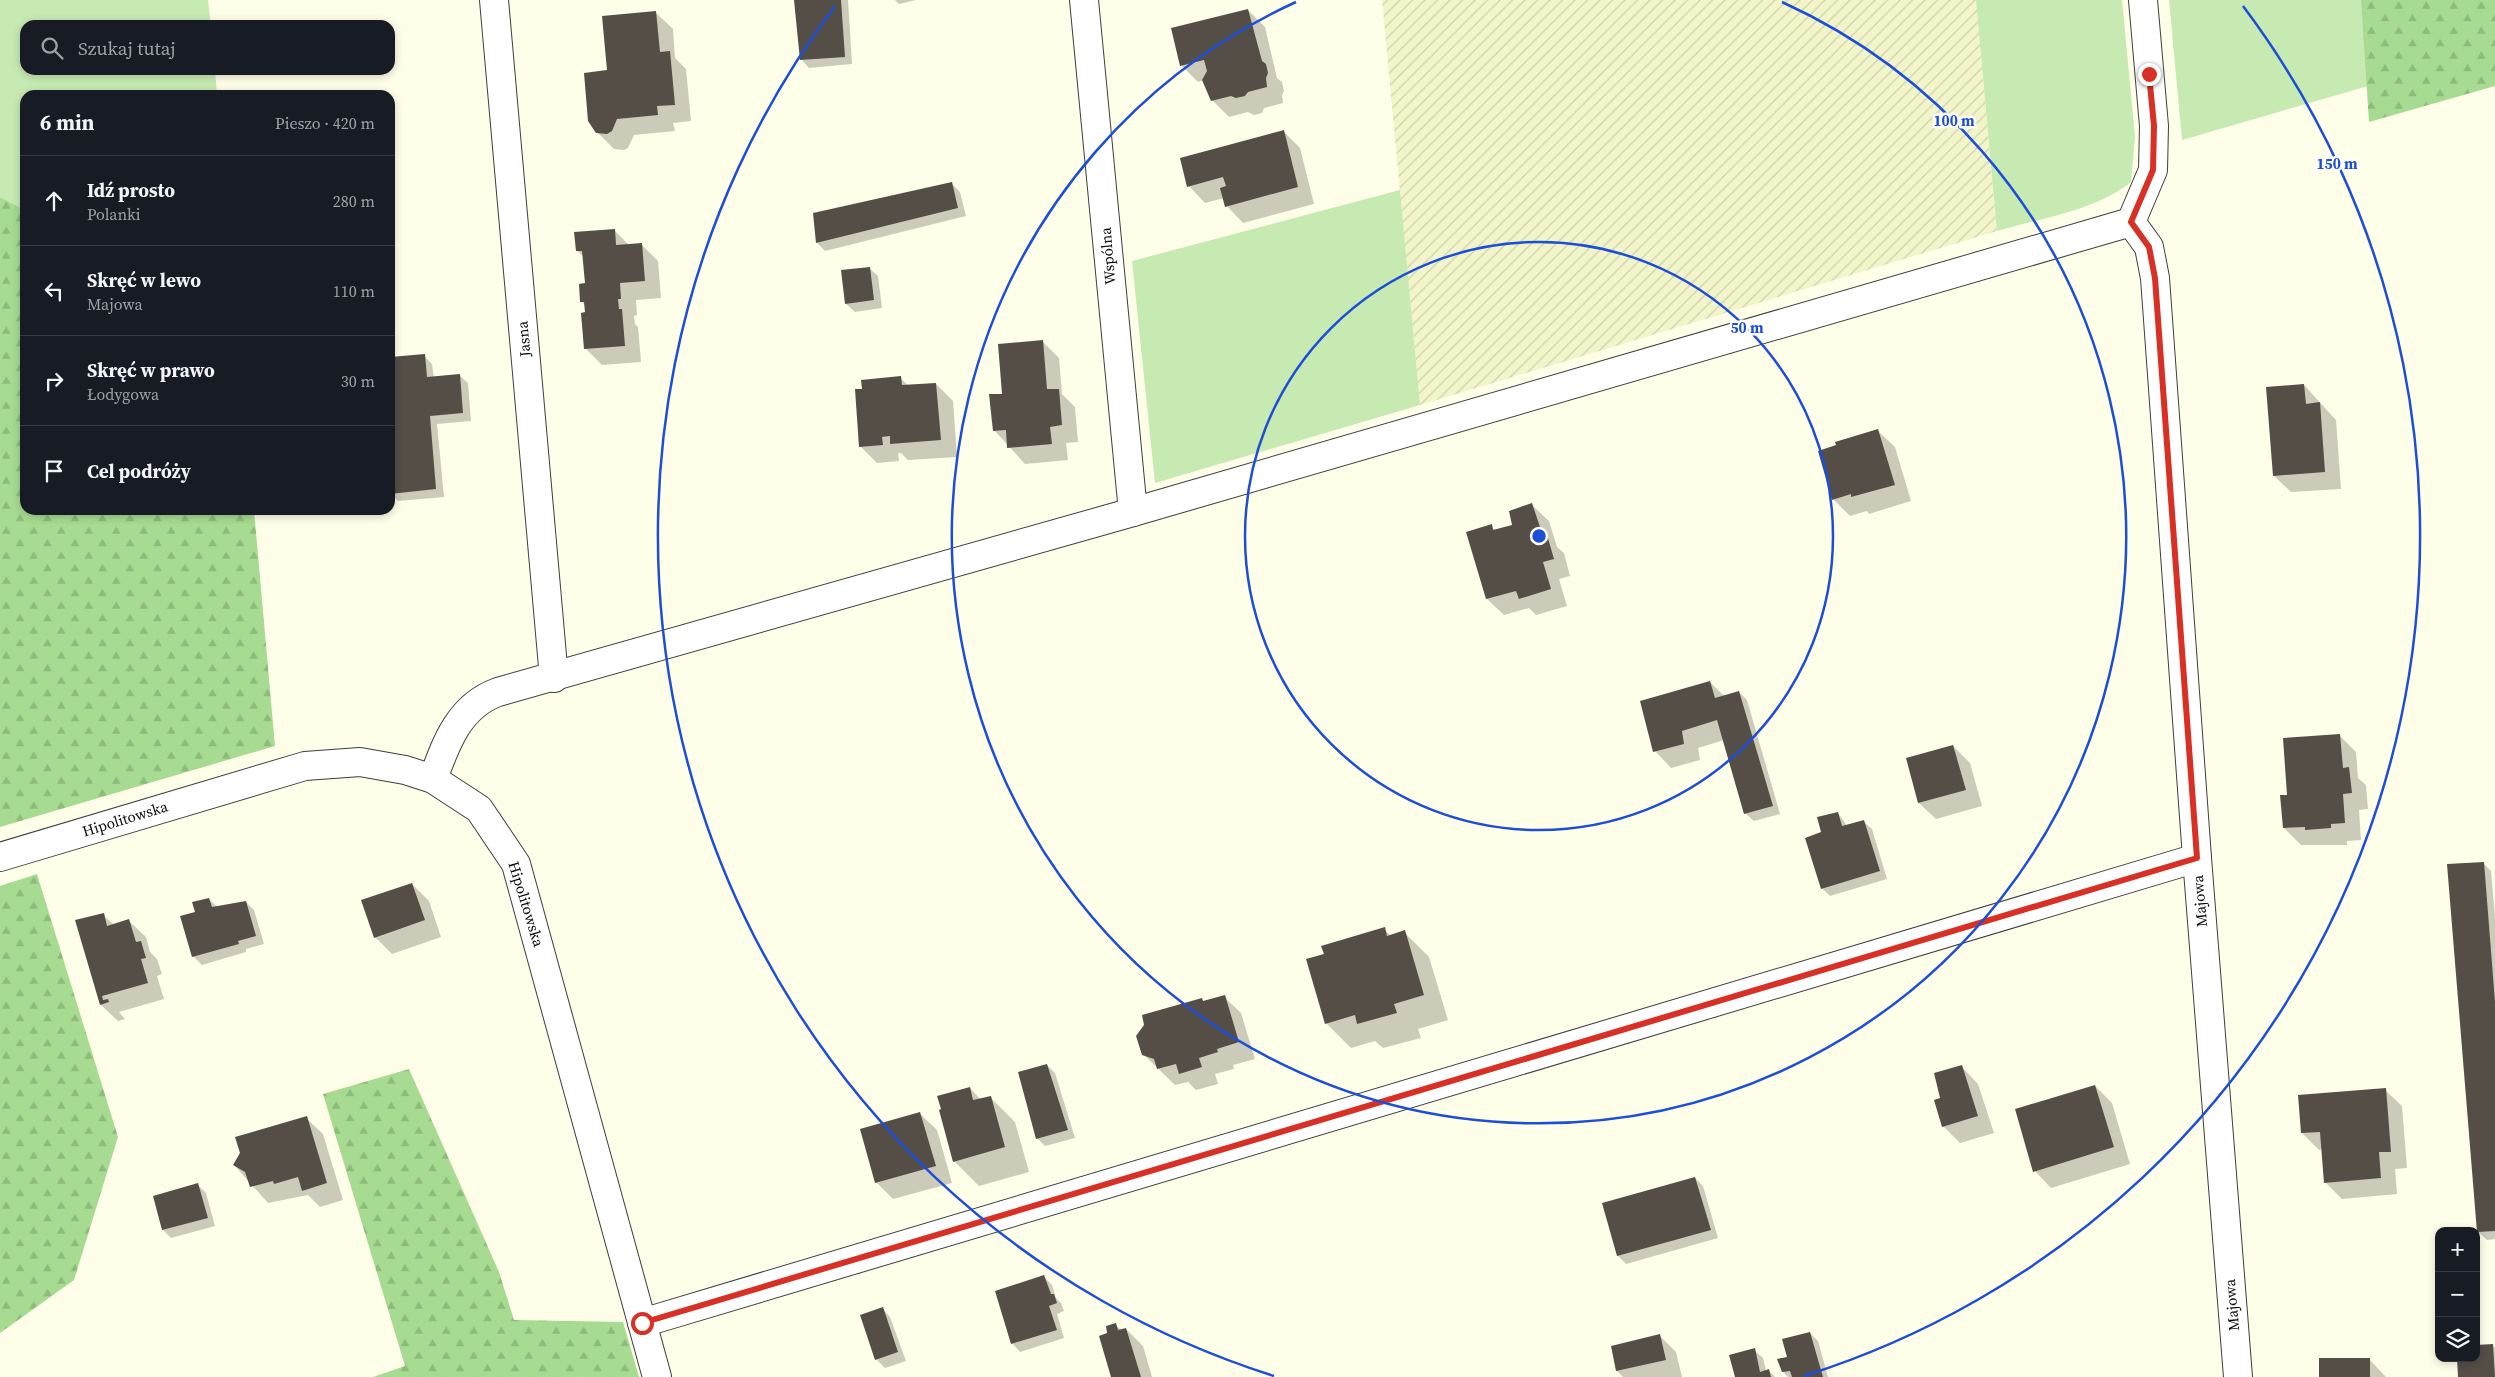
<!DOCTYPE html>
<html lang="pl">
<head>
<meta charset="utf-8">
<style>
	:root { --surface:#171b24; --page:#20242c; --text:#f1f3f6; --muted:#9ea1a6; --line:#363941 }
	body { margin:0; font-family:"Source Serif 4",serif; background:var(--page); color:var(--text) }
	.controls { position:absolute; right:15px; bottom:15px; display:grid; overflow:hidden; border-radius:10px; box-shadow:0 2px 8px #0003 }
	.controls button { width:45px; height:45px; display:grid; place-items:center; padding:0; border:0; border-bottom:1px solid var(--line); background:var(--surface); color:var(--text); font:25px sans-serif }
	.stop { position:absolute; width:15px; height:15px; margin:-11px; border:4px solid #d93025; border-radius:50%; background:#fff }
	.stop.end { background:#d93025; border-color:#fff; box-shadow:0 1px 5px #0008 }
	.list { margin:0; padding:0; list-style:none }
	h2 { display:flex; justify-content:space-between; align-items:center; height:65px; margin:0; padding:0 20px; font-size:21px }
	h2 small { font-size:16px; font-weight:400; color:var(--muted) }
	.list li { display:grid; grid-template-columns:32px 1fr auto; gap:15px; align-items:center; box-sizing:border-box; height:90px; padding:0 20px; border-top:1px solid var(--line) }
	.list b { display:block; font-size:19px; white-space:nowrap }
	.list p { margin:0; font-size:16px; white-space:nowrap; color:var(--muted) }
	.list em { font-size:16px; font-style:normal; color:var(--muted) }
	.icon { flex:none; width:28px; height:28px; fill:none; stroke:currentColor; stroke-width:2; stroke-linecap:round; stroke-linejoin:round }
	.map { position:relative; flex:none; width:2495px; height:1377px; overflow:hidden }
	.search { position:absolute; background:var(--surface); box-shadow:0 2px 8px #0003; left:20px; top:20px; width:375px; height:55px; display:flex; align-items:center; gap:12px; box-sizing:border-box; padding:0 18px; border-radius:15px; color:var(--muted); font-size:19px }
	.panel { position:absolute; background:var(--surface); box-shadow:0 2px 8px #0003; left:20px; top:90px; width:375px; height:425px; border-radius:15px }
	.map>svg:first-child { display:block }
</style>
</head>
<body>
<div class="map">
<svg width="2495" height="1377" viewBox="0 0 2495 1377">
	<defs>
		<pattern id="farmland-furrows" width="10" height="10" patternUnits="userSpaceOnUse" patternTransform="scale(1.25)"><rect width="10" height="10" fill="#f2f5c9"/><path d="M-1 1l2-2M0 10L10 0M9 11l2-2" fill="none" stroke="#ced1ab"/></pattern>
		<pattern id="forest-firs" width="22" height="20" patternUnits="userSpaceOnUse" patternTransform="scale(1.25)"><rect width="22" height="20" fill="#a6db91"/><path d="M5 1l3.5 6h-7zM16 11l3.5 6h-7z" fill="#8ebb7c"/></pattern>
	</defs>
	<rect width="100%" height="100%" fill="#fffee9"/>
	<path fill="url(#farmland-furrows)" d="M 1382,0 L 1976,0 L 1997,231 L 1420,405 Z"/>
	<g fill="#c6eab2">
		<path d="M 0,0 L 208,0 L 211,25 L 25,25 L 25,70 L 215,70 L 217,95 L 25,95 L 25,210 L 0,197 Z"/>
		<path d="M 1976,0 L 2122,0 L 2135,137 L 2131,182 C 2095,211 2041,218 1997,231 Z"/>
		<path d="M 2169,0 L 2361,0 L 2368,86 L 2182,140 Z"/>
		<path d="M 1400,190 L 1420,405 L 1155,483 L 1132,261 Z"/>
	</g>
	<g fill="url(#forest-firs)">
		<path d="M 2361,0 L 2495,0 L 2495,86 L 2369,122 Z"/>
		<path d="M 0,197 L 25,210 L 25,510 L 254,510 L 275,746 L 0,827 Z"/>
		<path d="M 37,874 L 118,1137 L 74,1280 L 0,1333 L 0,886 Z"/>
		<path d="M 409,1069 L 499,1272 L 514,1320 L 623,1322 L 639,1377 L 373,1377 L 405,1366 L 323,1094 Z"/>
	</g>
	<g fill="#0003">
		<path d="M 796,0 L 848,0 L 852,64 L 809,68 L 801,59 Z"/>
		<path d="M 895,0 L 916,0 L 899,4 Z"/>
		<path d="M 1248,10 L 1265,27 L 1277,78 L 1282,82 L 1284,91 L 1282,95 L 1283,103 L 1264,108 L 1262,113 L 1254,115 L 1248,112 L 1229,117 L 1212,100 L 1204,80 L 1198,82 L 1181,65 Z"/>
		<path d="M 656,13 L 673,29 L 675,58 L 686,69 L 691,121 L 673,123 L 675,131 L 634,135 L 628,148 L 624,150 L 614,149 L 597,132 L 608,71 Z"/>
		<path d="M 1283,131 L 1300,148 L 1314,204 L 1243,223 L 1227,206 L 1224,198 L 1205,203 L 1189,186 Z"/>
		<path d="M 952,184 L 960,192 L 966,216 L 825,251 L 817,243 Z"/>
		<path d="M 614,230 L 629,245 L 641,244 L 658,261 L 661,298 L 636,300 L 637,315 L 634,316 L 635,324 L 638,327 L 641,362 L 602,365 L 586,349 L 586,314 L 585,305 L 582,302 L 586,284 L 584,257 L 577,251 Z"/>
		<path d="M 869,268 L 878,276 L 882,308 L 855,312 L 846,304 Z"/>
		<path d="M 1042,341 L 1059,358 L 1062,394 L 1075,407 L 1078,442 L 1066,443 L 1068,460 L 1025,464 L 994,430 L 1003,395 Z"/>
		<path d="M 424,356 L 432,364 L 434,378 L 459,375 L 468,383 L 471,421 L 437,424 L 444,497 L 398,501 L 390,493 L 390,358 Z"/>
		<path d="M 900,378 L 909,386 L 936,384 L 953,401 L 957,457 L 908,460 L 901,453 L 898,453 L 899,461 L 877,463 L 860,446 L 863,390 Z"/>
		<path d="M 2304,385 L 2336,420 L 2341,489 L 2291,492 L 2274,476 Z"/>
		<path d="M 1878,431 L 1895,447 L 1911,501 L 1869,514 L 1867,511 L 1850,516 L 1833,499 Z"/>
		<path d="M 1532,505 L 1549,521 L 1557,547 L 1564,553 L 1570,576 L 1559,579 L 1567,606 L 1536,615 L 1529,608 L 1504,615 L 1487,599 L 1491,526 L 1496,531 L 1514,526 Z"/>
		<path d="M 1710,682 L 1724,696 L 1739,692 L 1747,700 L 1780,814 L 1754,821 L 1745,813 L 1724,740 L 1698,748 L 1700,760 L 1671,768 L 1655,751 Z"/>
		<path d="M 2340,736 L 2356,752 L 2358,778 L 2366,785 L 2368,809 L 2359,810 L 2361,840 L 2347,841 L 2347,845 L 2301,845 L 2284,828 L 2288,796 Z"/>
		<path d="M 1953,746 L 1970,763 L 1982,806 L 1936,819 L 1919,803 Z"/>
		<path d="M 1838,813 L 1847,826 L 1863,821 L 1872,829 L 1887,879 L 1830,896 L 1822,888 L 1823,833 Z"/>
		<path d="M 2483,863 L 2491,871 L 2495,916 L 2495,1239 L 2487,1240 L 2478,1232 Z"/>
		<path d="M 412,884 L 429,901 L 441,937 L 392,954 L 375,937 Z"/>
		<path d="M 209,899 L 217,907 L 246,902 L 254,910 L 264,944 L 246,949 L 246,952 L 202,965 L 193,956 L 197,913 Z"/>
		<path d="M 103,915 L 114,925 L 129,921 L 146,937 L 150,952 L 157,959 L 162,974 L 157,976 L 164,999 L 119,1012 L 125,1019 L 118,1021 L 101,1005 Z"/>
		<path d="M 1384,929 L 1391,936 L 1404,932 L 1429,957 L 1448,1020 L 1418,1029 L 1421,1038 L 1383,1048 L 1375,1041 L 1351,1048 L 1326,1023 L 1326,955 Z"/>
		<path d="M 1224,997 L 1241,1013 L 1255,1059 L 1233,1065 L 1234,1069 L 1215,1074 L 1218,1084 L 1196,1090 L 1188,1082 L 1175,1085 L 1143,1054 L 1201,999 L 1204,1002 Z"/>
		<path d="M 1047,1065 L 1055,1073 L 1075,1138 L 1045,1146 L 1037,1138 Z"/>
		<path d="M 1962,1067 L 1978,1084 L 1994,1133 L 1960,1143 L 1943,1126 L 1942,1099 Z"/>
		<path d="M 2095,1086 L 2112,1103 L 2130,1164 L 2051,1188 L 2035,1171 Z"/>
		<path d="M 970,1088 L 981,1100 L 990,1097 L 1015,1122 L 1029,1172 L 979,1186 L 954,1161 Z"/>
		<path d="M 2385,1090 L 2402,1106 L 2407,1168 L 2395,1169 L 2397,1194 L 2342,1199 L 2325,1182 L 2323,1149 L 2319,1150 L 2302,1133 Z"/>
		<path d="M 920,1114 L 937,1130 L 952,1183 L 893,1199 L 876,1182 Z"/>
		<path d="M 306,1118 L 323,1134 L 343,1200 L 320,1207 L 308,1195 L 268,1203 L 234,1165 Z"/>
		<path d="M 1695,1178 L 1703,1186 L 1718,1238 L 1626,1264 L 1618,1256 L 1603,1204 Z"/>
		<path d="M 198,1185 L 206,1193 L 215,1226 L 171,1238 L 163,1230 L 154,1197 Z"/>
		<path d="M 1044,1277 L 1052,1285 L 1056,1298 L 1061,1303 L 1064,1311 L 1057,1314 L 1064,1338 L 1020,1352 L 1012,1343 Z"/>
		<path d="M 882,1308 L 890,1317 L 906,1361 L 885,1368 L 877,1360 L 862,1316 Z"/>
		<path d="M 1116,1325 L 1121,1330 L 1126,1329 L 1143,1346 L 1152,1377 L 1112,1377 L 1108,1334 Z"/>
		<path d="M 1810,1333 L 1818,1341 L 1828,1377 L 1788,1377 L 1783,1372 L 1788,1358 Z"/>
		<path d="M 1659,1335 L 1676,1352 L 1682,1377 L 1623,1377 L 1617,1371 L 1612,1347 Z"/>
		<path d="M 2492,1345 L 2495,1348 L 2495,1377 L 2460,1377 Z"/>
		<path d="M 1754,1350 L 1763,1358 L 1766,1371 L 1769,1371 L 1775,1377 L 1736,1377 Z"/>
		<path d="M 2370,1360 L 2386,1377 L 2320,1377 Z"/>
	</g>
	<g fill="#544e47">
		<path d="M 794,0 L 841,0 L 845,57 L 800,60 Z"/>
		<path d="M 1248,9 L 1262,61 L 1266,64 L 1268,73 L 1266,78 L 1267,87 L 1248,92 L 1245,96 L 1236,98 L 1231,96 L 1211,101 L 1202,80 L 1207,71 L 1204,60 L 1180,66 L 1171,28 Z"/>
		<path d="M 656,11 L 660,52 L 670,51 L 675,105 L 657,106 L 658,115 L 617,119 L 612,131 L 607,134 L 596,133 L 588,121 L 584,73 L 607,70 L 602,16 Z"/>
		<path d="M 1284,130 L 1298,187 L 1225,207 L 1220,188 L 1226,186 L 1223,177 L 1187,187 L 1180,158 Z"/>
		<path d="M 952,182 L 958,208 L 816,243 L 813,213 Z"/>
		<path d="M 615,229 L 616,245 L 642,243 L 645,281 L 620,283 L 621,299 L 618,299 L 619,309 L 622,309 L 625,346 L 584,349 L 581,313 L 585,312 L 584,302 L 580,302 L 579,284 L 585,283 L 582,251 L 576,251 L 574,232 Z"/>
		<path d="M 870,267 L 874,300 L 845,304 L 841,270 Z"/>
		<path d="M 1043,340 L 1047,389 L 1059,389 L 1062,425 L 1050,427 L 1052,444 L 1007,448 L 1006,430 L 993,431 L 989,394 L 1002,394 L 998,344 Z"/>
		<path d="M 425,354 L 427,377 L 460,374 L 463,413 L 430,416 L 436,489 L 390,494 L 390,357 Z"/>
		<path d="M 901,376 L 902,385 L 936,383 L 941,440 L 890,444 L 890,436 L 882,437 L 883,445 L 859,447 L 855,389 L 862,389 L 861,380 Z"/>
		<path d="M 2304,384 L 2306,404 L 2320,402 L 2325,472 L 2273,476 L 2266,387 Z"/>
		<path d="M 1878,429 L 1895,485 L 1851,497 L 1851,494 L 1832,500 L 1818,451 L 1836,445 L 1835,442 Z"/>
		<path d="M 1532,503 L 1543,536 L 1547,535 L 1554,559 L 1543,562 L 1551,589 L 1519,599 L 1516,591 L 1486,599 L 1466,532 L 1492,524 L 1493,530 L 1512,525 L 1509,511 Z"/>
		<path d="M 1710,681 L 1715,698 L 1739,691 L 1773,806 L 1744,814 L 1717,720 L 1682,731 L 1684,744 L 1653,752 L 1640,701 Z"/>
		<path d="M 2340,734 L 2343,768 L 2349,767 L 2352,793 L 2343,794 L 2345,823 L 2331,824 L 2331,828 L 2305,830 L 2305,827 L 2283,828 L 2280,795 L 2287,795 L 2283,738 Z"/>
		<path d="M 1953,745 L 1966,790 L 1918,803 L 1906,758 Z"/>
		<path d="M 1838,812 L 1842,826 L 1864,820 L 1880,871 L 1821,889 L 1805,838 L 1821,832 L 1817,817 Z"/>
		<path d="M 2484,862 L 2495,1002 L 2495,1231 L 2477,1232 L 2447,864 Z"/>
		<path d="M 412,883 L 425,920 L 374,938 L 361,900 Z"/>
		<path d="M 209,898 L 212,907 L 246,901 L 256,936 L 238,941 L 239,944 L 192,957 L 180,916 L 195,912 L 192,902 Z"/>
		<path d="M 104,913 L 107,926 L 129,919 L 136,942 L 141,941 L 146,958 L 141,959 L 148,983 L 102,996 L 103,1000 L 108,999 L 109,1002 L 100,1005 L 75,920 Z"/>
		<path d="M 1385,927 L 1387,936 L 1405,930 L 1424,995 L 1394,1004 L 1397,1013 L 1357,1024 L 1355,1015 L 1325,1024 L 1306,959 L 1324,954 L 1321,946 Z"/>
		<path d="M 1225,995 L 1239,1042 L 1217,1049 L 1218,1052 L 1199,1058 L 1202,1067 L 1179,1074 L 1176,1064 L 1157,1069 L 1154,1059 L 1142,1055 L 1136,1036 L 1144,1025 L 1142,1015 L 1202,998 L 1203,1001 Z"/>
		<path d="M 1047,1064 L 1068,1130 L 1036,1139 L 1018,1072 Z"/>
		<path d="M 1962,1065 L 1978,1116 L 1942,1127 L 1934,1100 L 1940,1098 L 1934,1073 Z"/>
		<path d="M 2095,1085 L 2114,1147 L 2033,1172 L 2015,1109 Z"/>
		<path d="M 970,1087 L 973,1100 L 991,1096 L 1005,1147 L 953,1162 L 939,1110 L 941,1109 L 937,1096 Z"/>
		<path d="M 2386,1088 L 2391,1152 L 2379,1152 L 2381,1178 L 2324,1183 L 2320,1132 L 2301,1133 L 2298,1095 Z"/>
		<path d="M 920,1112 L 936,1166 L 875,1183 L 860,1129 Z"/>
		<path d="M 307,1116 L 327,1183 L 302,1191 L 298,1177 L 274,1184 L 273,1181 L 250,1187 L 245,1172 L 233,1165 L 240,1153 L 235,1137 Z"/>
		<path d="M 1695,1177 L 1711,1230 L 1617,1256 L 1602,1203 Z"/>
		<path d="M 198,1183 L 208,1218 L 162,1230 L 153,1196 Z"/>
		<path d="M 1044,1275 L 1051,1294 L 1054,1294 L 1057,1303 L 1049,1306 L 1057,1330 L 1011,1344 L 995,1291 Z"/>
		<path d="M 883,1307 L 898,1352 L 875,1360 L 860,1315 Z"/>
		<path d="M 1116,1323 L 1118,1330 L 1126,1328 L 1141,1377 L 1111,1377 L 1099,1336 L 1107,1333 L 1106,1326 Z"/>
		<path d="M 1810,1332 L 1823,1377 L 1792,1377 L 1790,1371 L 1782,1372 L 1777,1359 L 1787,1357 L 1782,1339 Z"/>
		<path d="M 1660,1334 L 1666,1360 L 1616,1371 L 1611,1346 Z"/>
		<path d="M 2493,1344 L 2495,1377 L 2458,1377 L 2457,1358 L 2476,1358 L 2476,1345 Z"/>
		<path d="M 1755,1348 L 1760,1372 L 1769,1369 L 1771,1377 L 1735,1377 L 1729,1355 Z"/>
		<rect x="2319" y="1358" width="51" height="19"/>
	</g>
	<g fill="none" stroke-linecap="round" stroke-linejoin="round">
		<defs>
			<g id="street">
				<path d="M 494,0 L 554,678"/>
				<path d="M 1084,0 L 1133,512"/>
				<path d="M 2131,222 L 2149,247 L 2155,278 L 2197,858 L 2238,1377"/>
				<path d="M 2131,222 L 2153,170 L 2154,126 L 2143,0"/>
				<path d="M 433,779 C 446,743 459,706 498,692 L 1133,512 L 2131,222"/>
				<path d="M 0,857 L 305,766 L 360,762 L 405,770 L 433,779 L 479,809 L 516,864 L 657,1377"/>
				<path d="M 642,1323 L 2197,858"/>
			</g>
		</defs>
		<use href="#street" stroke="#3e3e3e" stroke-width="30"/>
		<use href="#street" stroke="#fff" stroke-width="28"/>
	</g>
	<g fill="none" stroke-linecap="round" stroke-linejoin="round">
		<path stroke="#d93025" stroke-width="6" d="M 642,1323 L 2197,858 L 2155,278 L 2149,247 L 2131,222 L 2153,170 L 2154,126 L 2149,74"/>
	</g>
	<g fill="none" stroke="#1d4ed8" stroke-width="2.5">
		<circle cx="1539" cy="536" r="294"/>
		<path d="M1782 2A587 587 0 1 1 1296 2"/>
		<path d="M1274 1376A881 881 0 0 1 835 6M2243 6A881 881 0 0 1 1804 1376"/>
	</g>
	<g text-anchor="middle" stroke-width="5" stroke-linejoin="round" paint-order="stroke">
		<g font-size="15" fill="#0b0b0b" stroke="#fff">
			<text transform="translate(1108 256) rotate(-95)" y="5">Wspólna</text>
			<text transform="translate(524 339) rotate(-95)" y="5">Jasna</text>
			<text transform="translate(125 819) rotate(-17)" y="5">Hipolitowska</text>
			<text transform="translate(2200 901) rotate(-95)" y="5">Majowa</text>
			<text transform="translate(526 904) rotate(73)" y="5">Hipolitowska</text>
			<text transform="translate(2232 1305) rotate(-95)" y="5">Majowa</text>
		</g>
	</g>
	<circle cx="1539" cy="536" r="8" fill="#1d4ed8" stroke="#fff" stroke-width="2.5"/>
	<g font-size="15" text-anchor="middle" font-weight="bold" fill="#1d4ed8" stroke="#fff" stroke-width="5" stroke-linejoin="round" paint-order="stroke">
		<text x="1954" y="126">100 m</text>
		<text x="2337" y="169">150 m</text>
		<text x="1747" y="333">50 m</text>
	</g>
</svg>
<div class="controls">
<button>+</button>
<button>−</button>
<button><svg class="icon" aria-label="layers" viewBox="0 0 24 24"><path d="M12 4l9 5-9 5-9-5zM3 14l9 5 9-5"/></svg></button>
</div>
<div class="stop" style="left:642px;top:1323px"></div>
<div class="stop end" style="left:2149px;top:74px"></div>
<div class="search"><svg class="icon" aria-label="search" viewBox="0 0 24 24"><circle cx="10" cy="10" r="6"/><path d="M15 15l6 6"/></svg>Szukaj tutaj</div>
<section class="panel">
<h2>6 min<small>Pieszo · 420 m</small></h2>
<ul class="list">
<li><svg class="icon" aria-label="ahead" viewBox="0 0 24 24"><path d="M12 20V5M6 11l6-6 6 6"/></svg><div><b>Idź prosto</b><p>Polanki</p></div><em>280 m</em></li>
<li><svg class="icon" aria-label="left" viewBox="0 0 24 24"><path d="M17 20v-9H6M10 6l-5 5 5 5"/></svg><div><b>Skręć w lewo</b><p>Majowa</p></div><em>110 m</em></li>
<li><svg class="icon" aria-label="right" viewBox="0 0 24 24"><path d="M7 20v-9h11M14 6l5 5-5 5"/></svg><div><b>Skręć w prawo</b><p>Łodygowa</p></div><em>30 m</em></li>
<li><svg class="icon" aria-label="arrive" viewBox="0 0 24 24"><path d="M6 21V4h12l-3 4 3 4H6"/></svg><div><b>Cel podróży</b></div></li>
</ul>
</section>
</div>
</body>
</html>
